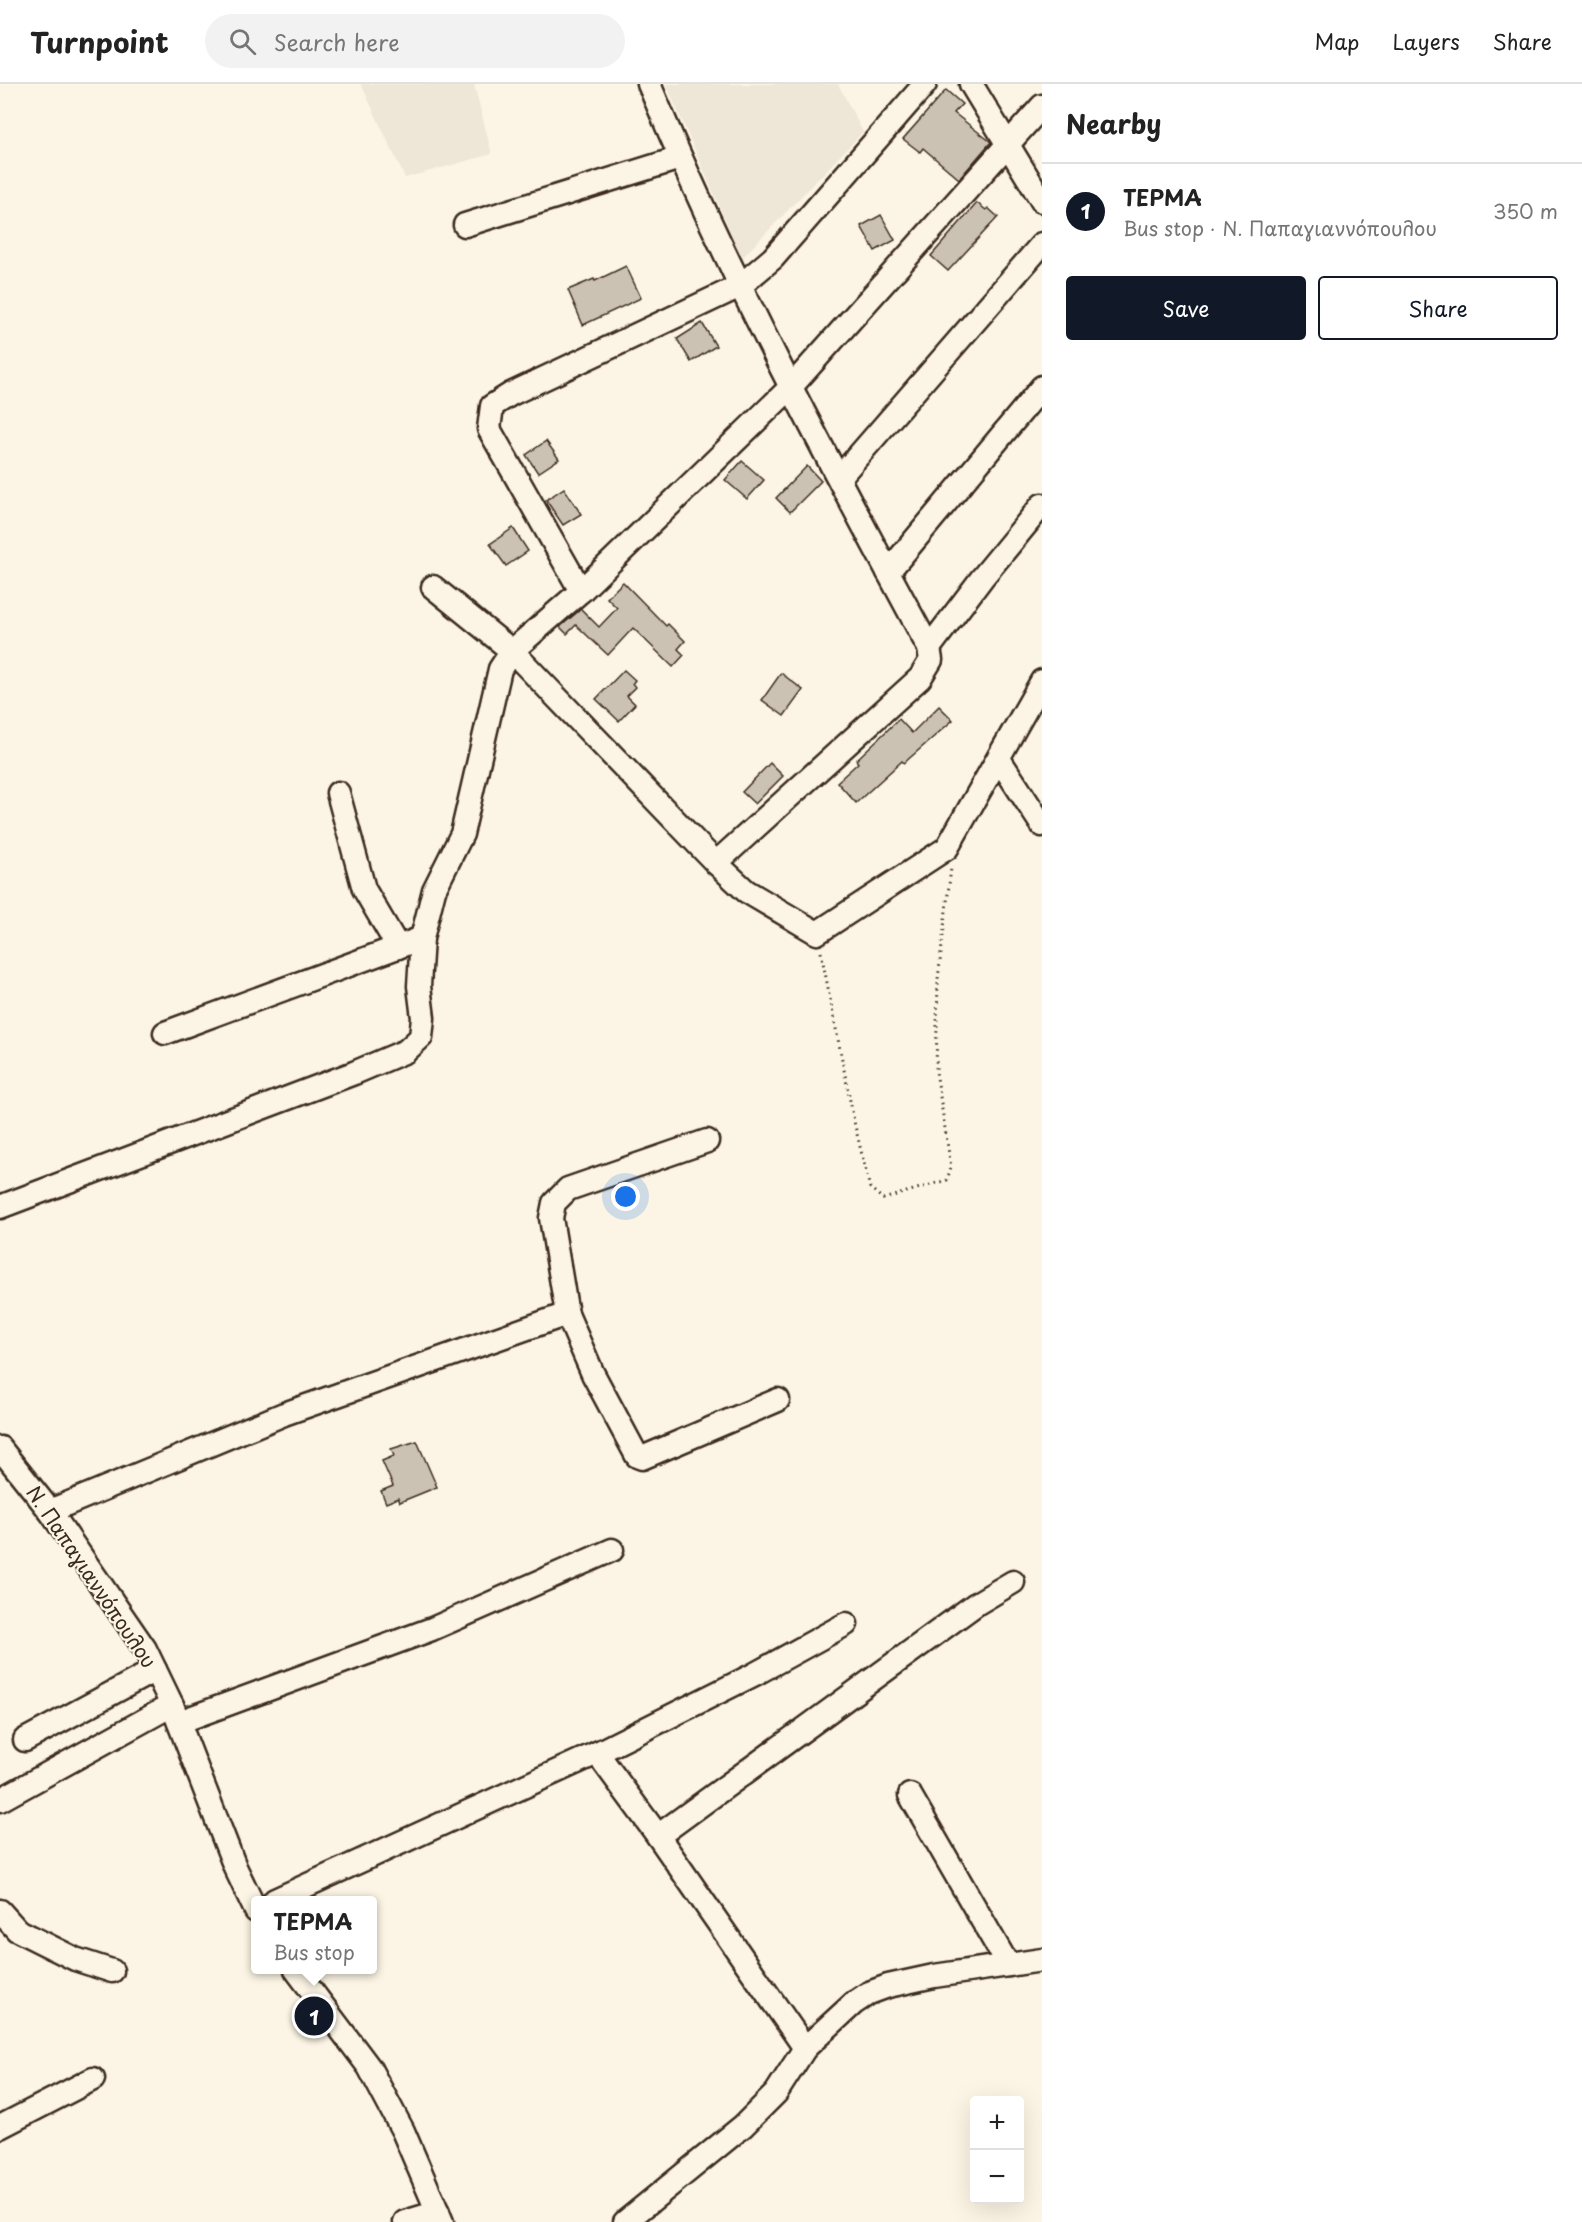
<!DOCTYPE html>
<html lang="en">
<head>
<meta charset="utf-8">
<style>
	:root { --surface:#fff; --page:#f2f2f2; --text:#222; --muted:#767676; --line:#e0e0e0; --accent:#111827 }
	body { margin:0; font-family:"Playpen Sans",sans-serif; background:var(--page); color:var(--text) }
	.controls { position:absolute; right:18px; bottom:18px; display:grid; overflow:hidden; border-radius:6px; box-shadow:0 6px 24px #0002 }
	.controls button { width:54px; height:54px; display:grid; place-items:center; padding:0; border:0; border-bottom:2px solid var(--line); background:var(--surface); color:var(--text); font:30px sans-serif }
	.you { position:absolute; left:626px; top:1113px; width:21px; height:21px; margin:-15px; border:4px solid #fff; border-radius:50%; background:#1a73e8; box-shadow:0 0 0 9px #1a73e833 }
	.badge { display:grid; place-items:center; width:39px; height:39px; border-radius:50%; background:var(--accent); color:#fff; font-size:20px; font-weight:700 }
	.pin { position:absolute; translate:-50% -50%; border:3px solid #fff; box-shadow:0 2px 6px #0006 }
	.popup { position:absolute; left:251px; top:1812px; width:126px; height:78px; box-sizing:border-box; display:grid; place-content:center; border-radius:6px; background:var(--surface); filter:drop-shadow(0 2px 4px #0005); font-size:20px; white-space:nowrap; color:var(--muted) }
	.popup b { font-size:22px; color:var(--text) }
	.popup::after { content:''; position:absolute; left:50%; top:100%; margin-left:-12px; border:12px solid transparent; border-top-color:var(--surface) }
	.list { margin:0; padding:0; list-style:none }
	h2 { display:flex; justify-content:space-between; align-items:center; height:78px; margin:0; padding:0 24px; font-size:26px }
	h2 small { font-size:20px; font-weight:400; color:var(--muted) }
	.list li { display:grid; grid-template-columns:39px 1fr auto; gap:18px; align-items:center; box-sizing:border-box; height:96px; padding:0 24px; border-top:2px solid var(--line) }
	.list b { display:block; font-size:22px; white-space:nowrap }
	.list p { margin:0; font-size:20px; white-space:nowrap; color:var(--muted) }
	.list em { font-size:20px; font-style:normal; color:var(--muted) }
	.actions { display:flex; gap:12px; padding:18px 24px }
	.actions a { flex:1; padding:14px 0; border:2px solid var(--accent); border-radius:6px; text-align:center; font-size:21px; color:var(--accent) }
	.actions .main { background:var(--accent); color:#fff }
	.icon { flex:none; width:33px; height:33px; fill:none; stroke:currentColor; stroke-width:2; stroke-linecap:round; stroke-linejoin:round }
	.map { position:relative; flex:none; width:1042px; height:2138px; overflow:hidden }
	header { display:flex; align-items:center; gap:36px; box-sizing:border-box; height:84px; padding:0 30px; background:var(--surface); border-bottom:2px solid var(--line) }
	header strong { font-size:28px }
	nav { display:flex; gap:33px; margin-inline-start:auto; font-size:21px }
	.search { width:420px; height:54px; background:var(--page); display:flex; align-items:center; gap:15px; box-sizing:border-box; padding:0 21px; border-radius:33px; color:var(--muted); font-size:22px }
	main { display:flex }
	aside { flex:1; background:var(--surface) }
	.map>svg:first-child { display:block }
</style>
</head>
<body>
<header>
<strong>Turnpoint</strong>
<div class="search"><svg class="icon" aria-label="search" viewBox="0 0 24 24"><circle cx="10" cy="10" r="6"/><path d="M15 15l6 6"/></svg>Search here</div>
<nav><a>Map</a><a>Layers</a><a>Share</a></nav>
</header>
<main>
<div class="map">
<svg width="1042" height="2138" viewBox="0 0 1042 2138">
	<rect width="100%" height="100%" fill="#fcf5e5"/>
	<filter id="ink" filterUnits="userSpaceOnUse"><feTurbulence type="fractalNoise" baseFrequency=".0167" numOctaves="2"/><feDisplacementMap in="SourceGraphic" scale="12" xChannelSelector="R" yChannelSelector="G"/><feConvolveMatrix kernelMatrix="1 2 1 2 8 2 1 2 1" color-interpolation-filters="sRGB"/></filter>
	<g filter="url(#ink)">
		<g fill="#eee6d6">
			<path d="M 361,0 L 474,0 L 492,70 L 405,94 Z"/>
			<path d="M 666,0 L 838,0 L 863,48 L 742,174 Z"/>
		</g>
		<g fill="#ccc2b3" stroke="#3b2a1e" stroke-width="1.5">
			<path d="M 946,6 L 962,20 L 954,29 L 991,58 L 959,95 L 923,64 L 920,68 L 903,55 Z"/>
			<path d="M 977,119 L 986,126 L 988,124 L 998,133 L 948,187 L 931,172 Z"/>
			<path d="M 881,131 L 895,156 L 875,167 L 861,142 Z"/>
			<path d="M 626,182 L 641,214 L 583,241 L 568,206 L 594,195 L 595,197 Z"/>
			<path d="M 702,239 L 716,262 L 691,278 L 677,255 Z"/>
			<path d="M 546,357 L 559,375 L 538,389 L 526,371 Z"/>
			<path d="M 742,377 L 764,396 L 747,415 L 725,396 Z"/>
			<path d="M 807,382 L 821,397 L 790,428 L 776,414 Z"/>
			<path d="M 564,404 L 581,430 L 563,441 L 546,416 Z"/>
			<path d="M 513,444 L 528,467 L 506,482 L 490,460 Z"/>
			<path d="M 623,498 L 666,542 L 668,540 L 685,557 L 678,565 L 684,571 L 673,583 L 633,544 L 608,571 L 576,541 L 567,550 L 560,543 L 581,525 L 599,543 L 617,524 L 607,514 Z"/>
			<path d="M 624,586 L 635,596 L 632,600 L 636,603 L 627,612 L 635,620 L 619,637 L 596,615 Z"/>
			<path d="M 781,589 L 803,606 L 784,632 L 762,616 Z"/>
			<path d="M 939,622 L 953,636 L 904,679 L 902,677 L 856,719 L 837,698 L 858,679 L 856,676 L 899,635 L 912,649 Z"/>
			<path d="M 770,679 L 783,692 L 755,720 L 742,708 Z"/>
			<path d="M 417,1357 L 437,1403 L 400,1418 L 398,1414 L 386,1419 L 381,1407 L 393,1402 L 382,1377 L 394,1372 L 391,1365 Z"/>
		</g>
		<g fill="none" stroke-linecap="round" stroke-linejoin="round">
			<defs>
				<g id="minor">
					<path d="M 649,0 C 730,194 829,379 929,564 L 931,576 L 920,594 L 716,779"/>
					<path d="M 971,0 L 1042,117"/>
					<path d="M 465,141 L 680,74"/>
					<path d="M 839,394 L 1042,160"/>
					<path d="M 888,488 L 1042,303"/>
					<path d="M 433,503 L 512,567 L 716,779 L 746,807 L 817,849 L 947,764 L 1042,597"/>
					<path d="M 581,507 L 489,345 L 492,322 L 511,310 L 740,202 L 773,174 L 925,0"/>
					<path d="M 929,564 L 982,494 L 1042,421"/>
					<path d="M 999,675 L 1042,741"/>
					<path d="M 338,709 L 364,805 L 398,863"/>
					<path d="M 165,949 L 422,854"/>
					<path d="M 707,1057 L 568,1105 L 554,1119 L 551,1134 L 567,1230 L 593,1290 L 637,1372 L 642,1374 L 778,1316"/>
					<path d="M 0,1123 L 354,989 L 406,967 L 421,953 L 423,934 L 419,902 L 422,854 L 434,806 L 462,750 L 500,585 L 512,567 L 581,507 L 790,304 L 1042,22"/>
					<path d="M 0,1364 L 50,1427 L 145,1565 L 172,1621 L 235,1783 L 256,1827"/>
					<path d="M 50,1427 L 284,1330 L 567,1230"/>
					<path d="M 179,1638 L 432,1545 L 612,1466"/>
					<path d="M 25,1656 L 155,1586"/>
					<path d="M 597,1669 L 658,1752 L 805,1964"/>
					<path d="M 910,1711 L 1008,1881"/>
					<path d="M 0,1716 L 172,1621"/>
					<path d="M 658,1752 L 976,1520 L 1013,1498"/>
					<path d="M 275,1816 L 597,1669 L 755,1590 L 846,1540"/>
					<path d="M 0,1827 L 17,1846 L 75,1875 L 112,1887"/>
					<path d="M 296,1886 L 369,1983 L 403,2047 L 442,2138"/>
					<path d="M 0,2043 L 93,1995"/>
					<path d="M 405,2138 L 438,2128"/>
					<path d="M 625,2138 L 743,2042 L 776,2009 L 805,1964 L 854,1919 L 869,1909 L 888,1902 L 934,1892 L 1042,1876"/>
				</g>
			</defs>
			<use href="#minor" stroke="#3b2a1e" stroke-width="27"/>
			<path stroke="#3b2a1e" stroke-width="3" stroke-dasharray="1.5 4.5" stroke-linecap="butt" d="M 821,868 L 855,1042 L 870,1104 L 883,1115 L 947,1096 L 951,1083 L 936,987 L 938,895 L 951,784"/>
			<use href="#minor" stroke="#fcf5e5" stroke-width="22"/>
		</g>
	</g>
	<g text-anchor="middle" stroke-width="4.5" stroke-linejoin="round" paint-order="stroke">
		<g font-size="20" fill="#3b2a1e" stroke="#fcf5e5">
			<text transform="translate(91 1493) rotate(56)" y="7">Ν. Παπαγιαννόπουλου</text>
		</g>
	</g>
</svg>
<div class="controls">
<button>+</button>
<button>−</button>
</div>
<div class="you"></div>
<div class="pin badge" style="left:314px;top:1932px">1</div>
<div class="popup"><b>ΤΕΡΜΑ</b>Bus stop</div>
</div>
<aside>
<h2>Nearby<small></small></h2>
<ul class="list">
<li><span class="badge">1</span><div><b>ΤΕΡΜΑ</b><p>Bus stop · Ν. Παπαγιαννόπουλου</p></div><em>350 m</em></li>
</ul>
<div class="actions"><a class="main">Save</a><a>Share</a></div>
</aside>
</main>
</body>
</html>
